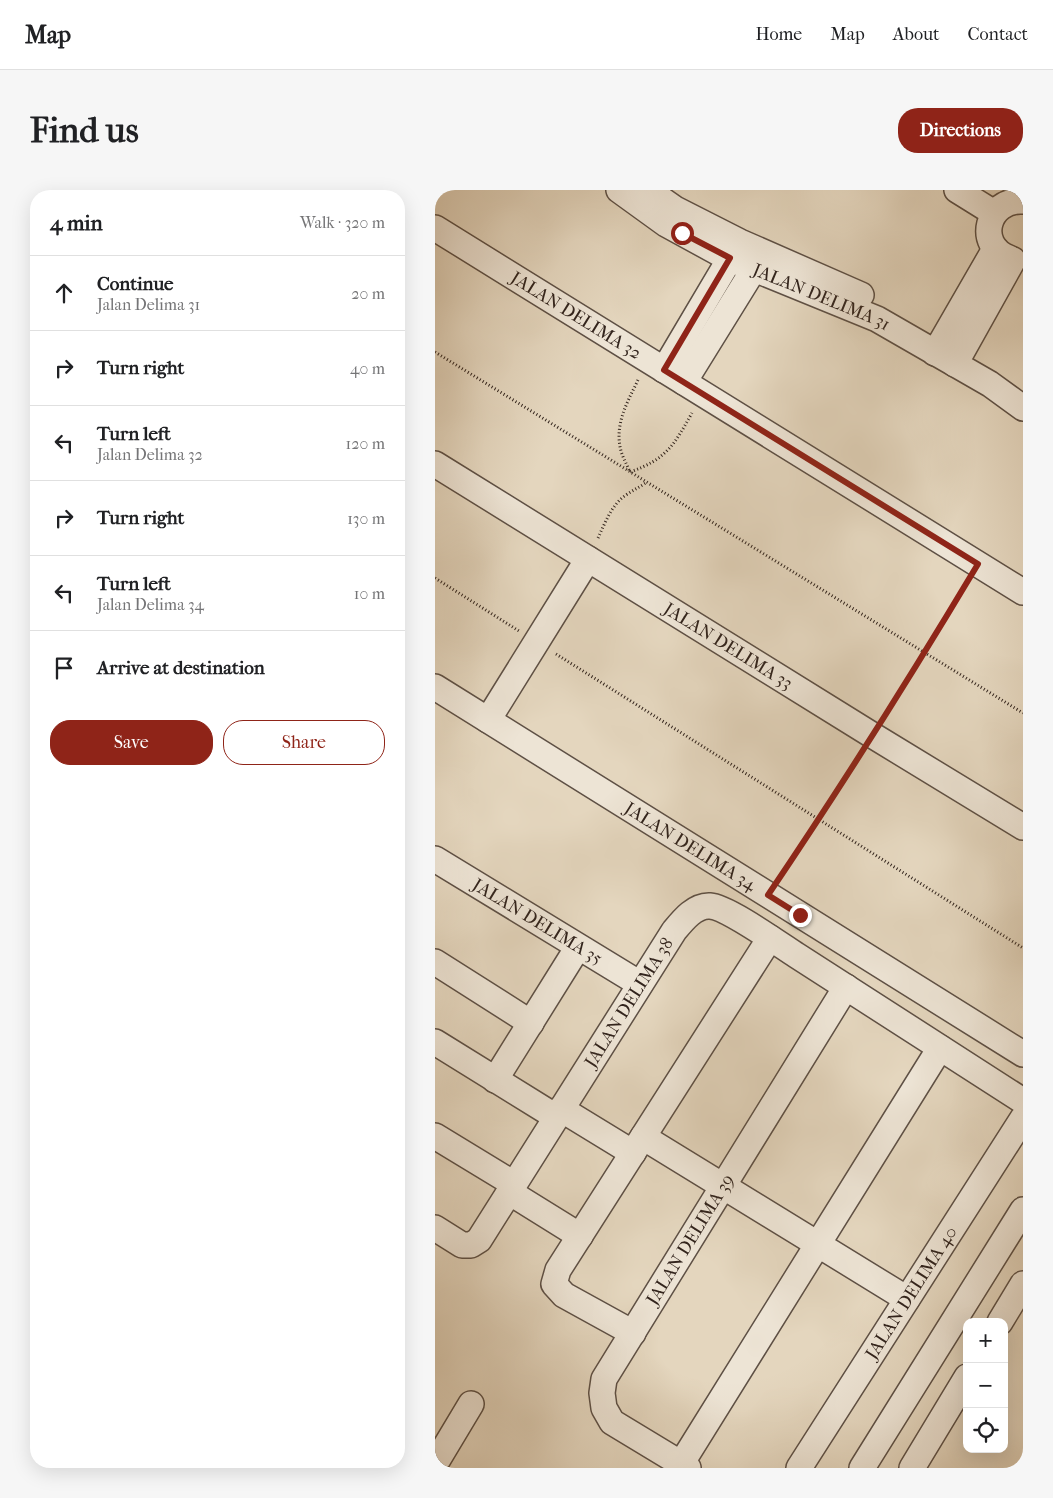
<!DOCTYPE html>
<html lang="en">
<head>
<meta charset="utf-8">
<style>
	:root { --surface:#fff; --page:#f6f6f6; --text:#202124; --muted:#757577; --line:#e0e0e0; --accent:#8f2418 }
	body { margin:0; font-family:"IM FELL French Canon",serif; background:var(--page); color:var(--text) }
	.controls { position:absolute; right:15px; bottom:15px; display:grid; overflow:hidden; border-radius:10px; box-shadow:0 5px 20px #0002 }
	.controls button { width:45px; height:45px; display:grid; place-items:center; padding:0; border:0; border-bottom:1px solid var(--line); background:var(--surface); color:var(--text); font:25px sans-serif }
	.stop { position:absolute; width:15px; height:15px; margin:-11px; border:4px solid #8f2418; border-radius:50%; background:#fff }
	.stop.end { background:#8f2418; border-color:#fff; box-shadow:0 1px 5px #0008 }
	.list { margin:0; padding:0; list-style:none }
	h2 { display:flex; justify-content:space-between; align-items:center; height:65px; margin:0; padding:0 20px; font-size:21px }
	h2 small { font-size:16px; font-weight:400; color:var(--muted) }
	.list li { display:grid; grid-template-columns:32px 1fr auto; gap:15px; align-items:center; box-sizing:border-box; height:75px; padding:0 20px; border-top:1px solid var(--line) }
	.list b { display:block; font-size:19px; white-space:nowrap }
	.list p { margin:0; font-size:16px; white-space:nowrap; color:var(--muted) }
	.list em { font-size:16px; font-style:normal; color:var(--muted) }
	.actions { display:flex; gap:10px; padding:15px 20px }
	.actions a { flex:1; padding:11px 0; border:1px solid var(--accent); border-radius:20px; text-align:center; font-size:18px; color:var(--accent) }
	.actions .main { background:var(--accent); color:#fff }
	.icon { flex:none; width:28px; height:28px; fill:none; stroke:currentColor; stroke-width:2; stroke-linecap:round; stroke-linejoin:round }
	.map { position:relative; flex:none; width:588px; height:1278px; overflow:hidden; border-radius:20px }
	header { display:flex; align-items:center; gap:30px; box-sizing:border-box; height:70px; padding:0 25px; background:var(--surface); border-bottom:1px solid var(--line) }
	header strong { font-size:24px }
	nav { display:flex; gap:28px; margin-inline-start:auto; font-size:18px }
	.intro { display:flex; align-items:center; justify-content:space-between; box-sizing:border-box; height:120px; padding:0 30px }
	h1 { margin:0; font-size:35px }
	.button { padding:12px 22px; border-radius:20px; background:var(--accent); color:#fff; font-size:18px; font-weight:700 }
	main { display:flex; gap:30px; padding:0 30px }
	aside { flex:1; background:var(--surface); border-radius:20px; box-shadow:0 5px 20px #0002 }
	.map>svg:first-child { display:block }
</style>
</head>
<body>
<header>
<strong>Map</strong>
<nav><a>Home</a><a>Map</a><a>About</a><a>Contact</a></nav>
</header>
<div class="intro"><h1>Find us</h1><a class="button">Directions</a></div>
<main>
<aside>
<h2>4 min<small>Walk · 320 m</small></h2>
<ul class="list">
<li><svg class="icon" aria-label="ahead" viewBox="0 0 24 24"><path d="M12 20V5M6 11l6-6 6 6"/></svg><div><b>Continue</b><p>Jalan Delima 31</p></div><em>20 m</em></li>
<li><svg class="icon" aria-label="right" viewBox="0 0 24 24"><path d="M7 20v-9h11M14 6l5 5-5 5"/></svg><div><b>Turn right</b></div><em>40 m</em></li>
<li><svg class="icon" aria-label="left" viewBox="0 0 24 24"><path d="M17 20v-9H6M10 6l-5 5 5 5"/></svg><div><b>Turn left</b><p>Jalan Delima 32</p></div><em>120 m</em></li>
<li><svg class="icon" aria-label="right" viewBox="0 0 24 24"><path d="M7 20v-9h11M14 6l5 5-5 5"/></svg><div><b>Turn right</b></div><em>130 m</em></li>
<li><svg class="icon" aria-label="left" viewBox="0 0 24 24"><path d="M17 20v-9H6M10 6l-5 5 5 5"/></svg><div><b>Turn left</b><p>Jalan Delima 34</p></div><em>10 m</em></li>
<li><svg class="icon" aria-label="arrive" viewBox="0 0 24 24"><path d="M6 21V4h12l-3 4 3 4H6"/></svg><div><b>Arrive at destination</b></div></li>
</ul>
<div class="actions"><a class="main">Save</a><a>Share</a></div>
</aside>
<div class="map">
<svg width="588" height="1278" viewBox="0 0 588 1278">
	<rect width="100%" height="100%" fill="#e4d6be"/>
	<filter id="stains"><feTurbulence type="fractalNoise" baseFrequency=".004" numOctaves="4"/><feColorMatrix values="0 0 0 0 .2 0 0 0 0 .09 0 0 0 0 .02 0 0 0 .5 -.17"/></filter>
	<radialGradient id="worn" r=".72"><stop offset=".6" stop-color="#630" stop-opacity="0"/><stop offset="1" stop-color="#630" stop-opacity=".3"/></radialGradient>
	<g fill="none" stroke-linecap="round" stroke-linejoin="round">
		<defs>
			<g id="minor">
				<path id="s1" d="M 184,0 L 231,34 L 295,69 L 442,129 L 555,194 L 588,218"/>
				<path d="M 213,0 L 240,19 L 305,52 L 426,105"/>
				<path d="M 522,0 L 559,23"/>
				<path id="s2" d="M 0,38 L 588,402"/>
				<path d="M 574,68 C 540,55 552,9 588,11"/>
				<path d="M 500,163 L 560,59"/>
				<path d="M 520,174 L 578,70"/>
				<path d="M 229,180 L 303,55"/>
				<path d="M 249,192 L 327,66"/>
				<path id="s3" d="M 0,274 L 437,545 L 588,637"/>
				<path id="s4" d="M 0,497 L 588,864"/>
				<path d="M 53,530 L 153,369"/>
				<path id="s5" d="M 0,669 L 205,794"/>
				<path d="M 0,772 L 96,833"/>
				<path d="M 0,852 L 121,927"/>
				<path d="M 60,890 L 143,757"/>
				<path d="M 126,919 L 198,963"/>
				<path d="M 0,946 L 79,994"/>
				<path d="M 208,947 L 472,1109"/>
				<path d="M 74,1002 L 145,1046"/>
				<path id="s6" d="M 0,1038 L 27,1055 L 36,1055 L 44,1050 L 239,741 C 248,730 260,715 275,716 C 292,717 344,754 361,765 C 436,814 512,862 588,911"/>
				<path d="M 565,1132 L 588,1094"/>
				<path d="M 198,1143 L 129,1105 L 119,1094 L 123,1080 L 335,748"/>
				<path d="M 3,1269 L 36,1214"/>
				<path d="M 246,1274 L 505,858"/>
				<path id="s7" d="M 253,1278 L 177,1232 L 169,1218 L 167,1203 L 169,1189 L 411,797"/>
				<path id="s8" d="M 364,1278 L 588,928"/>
				<path d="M 427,1278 L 588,1020"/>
				<path d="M 477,1278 L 532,1187"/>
			</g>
		</defs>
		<use href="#minor" stroke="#5e5045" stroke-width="28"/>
		<g stroke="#32241d" stroke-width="3" stroke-dasharray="1 2.5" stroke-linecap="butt">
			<path d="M 0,162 L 588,523"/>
			<path d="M 203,190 C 192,213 179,235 186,261 C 188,268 192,275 195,282 C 232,269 239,255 257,223"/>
			<path d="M 163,348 C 170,333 177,314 191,305 C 198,300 205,297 212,292"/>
			<path d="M 0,388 L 84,441"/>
			<path d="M 121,464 L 588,758"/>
			<path d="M 448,527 L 490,463 L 532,392"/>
			<path d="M 345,686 L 384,630 L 425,564"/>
		</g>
		<use href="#minor" stroke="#ede4d5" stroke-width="25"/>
	</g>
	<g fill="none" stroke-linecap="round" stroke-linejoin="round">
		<path stroke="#8f2418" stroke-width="6" d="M 247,43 L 295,68 L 229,180 L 543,374 C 476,486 406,597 333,705 L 365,725"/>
	</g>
	<g text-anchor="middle" stroke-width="4" stroke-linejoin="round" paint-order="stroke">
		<g font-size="18" fill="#32241d" stroke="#ede4d5">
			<text dy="6" stroke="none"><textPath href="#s1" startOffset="230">JALAN DELIMA 31</textPath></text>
			<text dy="6" stroke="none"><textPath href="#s2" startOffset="166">JALAN DELIMA 32</textPath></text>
			<text dy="6" stroke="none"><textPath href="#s3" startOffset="345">JALAN DELIMA 33</textPath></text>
			<text dy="6" stroke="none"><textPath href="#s4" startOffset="301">JALAN DELIMA 34</textPath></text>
			<text dy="6" stroke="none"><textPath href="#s5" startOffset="120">JALAN DELIMA 35</textPath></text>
			<text dy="6" stroke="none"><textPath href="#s6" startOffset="331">JALAN DELIMA 38</textPath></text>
			<text dy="6" stroke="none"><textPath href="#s7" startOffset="298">JALAN DELIMA 39</textPath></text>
			<text dy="6" stroke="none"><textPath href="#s8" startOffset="208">JALAN DELIMA 40</textPath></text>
		</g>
	</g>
	<rect width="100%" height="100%" filter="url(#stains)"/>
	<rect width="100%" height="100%" fill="url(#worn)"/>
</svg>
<div class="controls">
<button>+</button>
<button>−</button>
<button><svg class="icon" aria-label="locate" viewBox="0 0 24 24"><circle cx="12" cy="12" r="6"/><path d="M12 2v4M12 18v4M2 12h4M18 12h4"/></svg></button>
</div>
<div class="stop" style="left:247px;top:43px"></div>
<div class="stop end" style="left:365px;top:725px"></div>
</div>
</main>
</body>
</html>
